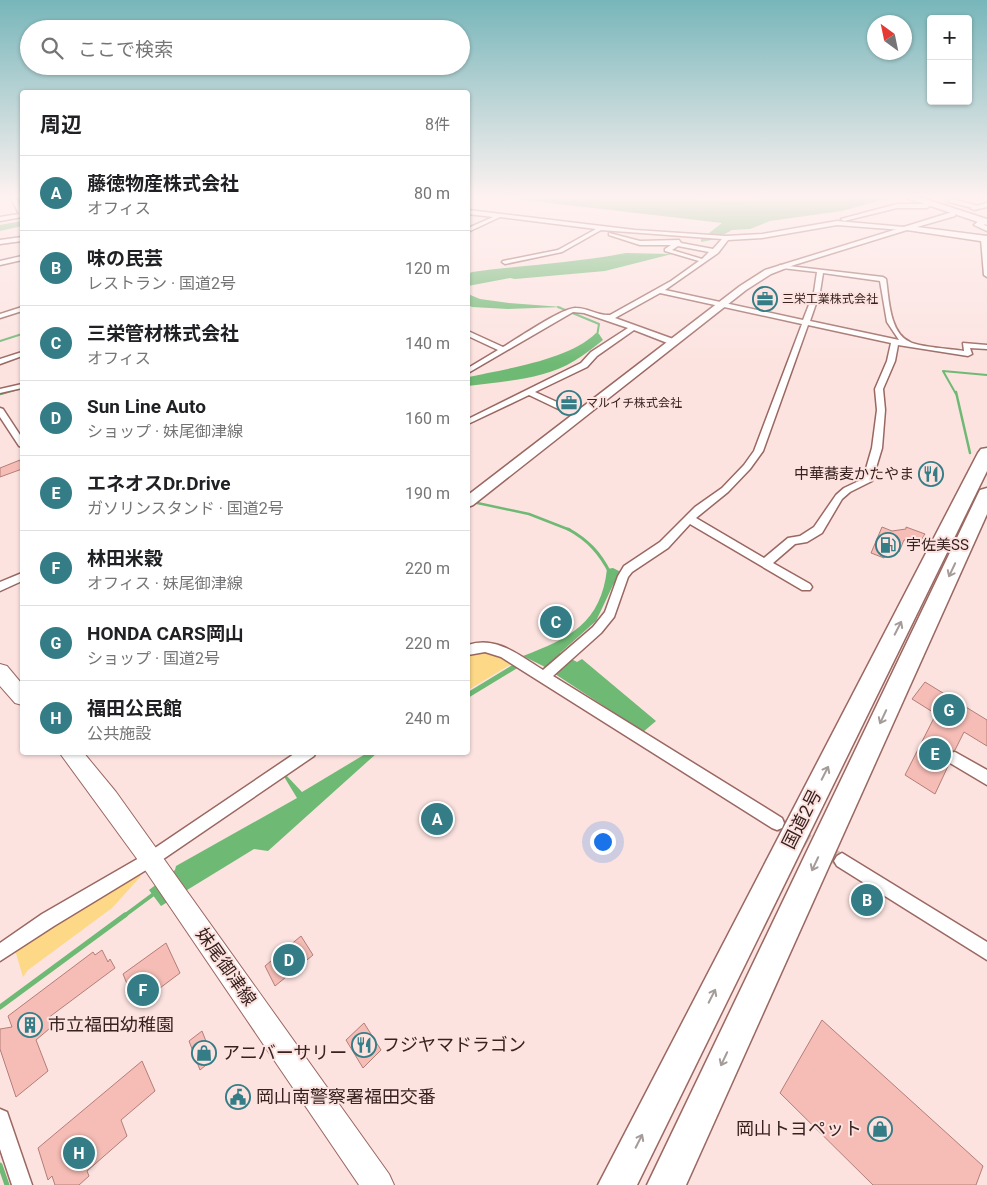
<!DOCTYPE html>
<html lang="ja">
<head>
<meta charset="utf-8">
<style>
	:root { --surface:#fff; --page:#f2f2f2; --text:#202124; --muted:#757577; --line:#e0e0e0; --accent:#357d86 }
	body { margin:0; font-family:Roboto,"Noto Sans JP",sans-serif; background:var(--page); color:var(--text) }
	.controls { position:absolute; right:15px; top:15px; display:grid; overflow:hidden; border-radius:5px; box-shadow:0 1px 4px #0004 }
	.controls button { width:45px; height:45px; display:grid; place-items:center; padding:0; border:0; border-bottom:1px solid var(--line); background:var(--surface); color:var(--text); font:25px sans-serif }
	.compass { position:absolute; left:867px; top:15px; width:45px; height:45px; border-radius:50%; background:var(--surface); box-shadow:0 1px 4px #0004; rotate:327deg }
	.you { position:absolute; left:602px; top:841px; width:18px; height:18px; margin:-12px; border:4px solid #fff; border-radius:50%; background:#1a73e8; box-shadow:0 0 0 8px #1a73e833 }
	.badge { display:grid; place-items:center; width:32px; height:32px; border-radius:50%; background:var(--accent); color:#fff; font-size:16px; font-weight:700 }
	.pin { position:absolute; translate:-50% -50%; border:2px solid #fff; box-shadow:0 1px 5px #0006 }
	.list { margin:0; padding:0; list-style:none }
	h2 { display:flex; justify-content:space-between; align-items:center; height:65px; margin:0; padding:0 20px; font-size:21px }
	h2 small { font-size:16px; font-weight:400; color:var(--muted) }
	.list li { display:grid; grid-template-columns:32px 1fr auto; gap:15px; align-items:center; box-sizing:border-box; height:75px; padding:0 20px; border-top:1px solid var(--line) }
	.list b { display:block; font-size:19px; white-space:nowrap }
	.list p { margin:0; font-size:16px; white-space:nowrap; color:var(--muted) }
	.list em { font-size:16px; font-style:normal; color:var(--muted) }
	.icon { flex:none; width:28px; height:28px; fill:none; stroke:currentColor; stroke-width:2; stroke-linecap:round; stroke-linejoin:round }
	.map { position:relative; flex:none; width:987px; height:1185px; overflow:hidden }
	.search { position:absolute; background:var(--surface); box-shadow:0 1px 4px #0004; left:20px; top:20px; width:450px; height:55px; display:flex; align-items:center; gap:12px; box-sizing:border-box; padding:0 18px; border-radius:28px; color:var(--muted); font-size:19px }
	.panel { position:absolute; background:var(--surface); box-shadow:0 1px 4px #0004; left:20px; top:90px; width:450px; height:665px; border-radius:5px }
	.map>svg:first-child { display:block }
</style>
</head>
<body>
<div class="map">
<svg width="987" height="1185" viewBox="0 0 987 1185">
	<rect width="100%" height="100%" fill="#fce3e0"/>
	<g fill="#fcd887">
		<path d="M 478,651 L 499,655 L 513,663 L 468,690 L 468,654 Z"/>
		<path d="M 136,873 L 141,876 L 112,908 L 28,970 L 23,977 L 15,950 Z"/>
	</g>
	<g fill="#6eb974">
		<path d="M 507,198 L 658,198 L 735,201 L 790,198 L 888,198 L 842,211 L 770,221 L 750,229 L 732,230 L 716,239 L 701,242 L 701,239 L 712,236 L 709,233 L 722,223 Z"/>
		<path d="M 626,253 L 672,254 L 605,271 L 515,279 L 510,278 L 468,286 L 468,274 L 472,272 C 524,265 574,263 626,253 Z"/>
		<path d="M 468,294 L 480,299 L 509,303 L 562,307 L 508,309 L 472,307 L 468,305 Z"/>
		<path d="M 596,333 L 599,334 L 603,340 C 594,347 584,355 574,361 C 543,380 502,381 468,386 L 468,377 C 505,369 569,360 596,333 Z"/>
		<path d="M 613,568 L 623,573 L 613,585 L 596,621 L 560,653 L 577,662 L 582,659 L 656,721 L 643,732 L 543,666 L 523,656 C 570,638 601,623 607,569 Z"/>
		<path d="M 514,664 L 519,667 L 468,698 L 468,692 Z"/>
		<path d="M 367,753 L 377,753 L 268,851 L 254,849 L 161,906 L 149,890 L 175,870 L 176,866 L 297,798 L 283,775 L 285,774 L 302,792 Z"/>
	</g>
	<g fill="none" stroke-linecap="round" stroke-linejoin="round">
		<g stroke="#6eb974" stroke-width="2">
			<path d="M 558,307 L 599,324 L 597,336"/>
			<path d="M 0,341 L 22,334"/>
			<path d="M 1,394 L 22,388"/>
			<path d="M 956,394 L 943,371 L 987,375"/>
		</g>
		<g stroke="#6eb974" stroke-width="2.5">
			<path d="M 956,392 L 970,453"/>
			<path d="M 0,394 L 6,392"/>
			<path d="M 468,501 L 529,514 L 570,530"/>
		</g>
		<path stroke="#6eb974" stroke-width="3" d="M 568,529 C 588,540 600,553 610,573"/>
		<path stroke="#6eb974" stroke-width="4" d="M 124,916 L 155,893"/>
		<g stroke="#6eb974" stroke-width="5">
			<path d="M 0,1007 L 125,915"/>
			<path d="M 0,1165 L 7,1185"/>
		</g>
		<path fill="#6eb974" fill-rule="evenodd" d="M 22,221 L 22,226 L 0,231 L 0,225 Z"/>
	</g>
	<g fill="#f6bdb6" stroke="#b47e78">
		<path d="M 20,460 L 22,469 L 0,477 L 0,468 Z"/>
		<path d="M 925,467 L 938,470 L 938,482 L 925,479 Z"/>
		<path d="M 882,527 L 892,531 L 906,529 L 906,527 L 925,534 L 920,542 L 913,539 L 904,540 L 899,552 L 890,548 L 884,558 L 871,553 Z"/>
		<path d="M 925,682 L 987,720 L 987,746 L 964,732 L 955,750 L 948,752 L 946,759 L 949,764 L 935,794 L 905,775 L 936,714 L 912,699 Z"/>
		<path d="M 301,936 L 313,955 L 275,986 L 265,966 Z"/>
		<path d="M 166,943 L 180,973 L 136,1006 L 123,974 Z"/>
		<path d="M 102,950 L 108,962 L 110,959 L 115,968 L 48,1018 L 51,1025 L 49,1029 L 36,1040 L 48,1071 L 16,1097 L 0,1049 L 0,1029 L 12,1027 L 8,1016 L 93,952 L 95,955 Z"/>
		<path d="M 822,1020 L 983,1166 L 976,1185 L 873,1185 L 780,1093 Z"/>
		<path d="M 364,1023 L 381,1050 L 363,1068 L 346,1040 Z"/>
		<path d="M 202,1031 L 209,1049 L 212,1046 L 216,1057 L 200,1070 L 189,1041 Z"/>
		<path d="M 142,1061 L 155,1091 L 121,1120 L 127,1136 L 87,1171 L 89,1176 L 79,1185 L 55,1185 L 52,1176 L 48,1180 L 38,1148 Z"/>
	</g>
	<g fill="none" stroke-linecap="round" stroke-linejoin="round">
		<path stroke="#d5bcb9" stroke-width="5.5" stroke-dasharray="5.5 3" stroke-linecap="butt" d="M 944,202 L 951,201"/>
		<path stroke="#d5bcb9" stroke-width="14" stroke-dasharray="14 8" stroke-linecap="butt" d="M 777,823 L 842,861"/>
		<defs>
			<g id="street">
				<path d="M 11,198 L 17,198 L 22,210 L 22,217 L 0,221 L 0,217 L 19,214 Z"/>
				<path d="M 951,199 L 979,206 L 980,207 L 977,209 L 949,202 Z"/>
				<path d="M 897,204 L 927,204 L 930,206 L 927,208 L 897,208 L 844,221 L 841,219 Z"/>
				<path d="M 468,210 L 635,230 L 726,236 L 762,234 L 837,221 L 904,227 L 902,230 L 837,225 L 762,238 L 728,240 L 718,253 L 665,290 L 803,320 L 814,292 L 817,272 L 782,268 L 779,266 L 780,265 L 883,277 L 886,279 C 889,298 889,333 910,342 C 920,347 951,349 964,351 L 963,343 L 987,345 L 987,349 L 970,348 L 972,354 L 968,356 L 898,345 L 895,361 L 883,389 L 885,410 L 882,448 L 872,481 L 850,492 L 842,499 L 822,533 L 807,542 L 795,544 L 773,563 L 810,584 L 812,587 L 810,590 L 802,590 L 690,524 L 668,548 L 632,572 L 628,577 L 614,617 L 601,633 L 553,676 L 782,818 L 784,823 L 782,828 L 777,830 L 772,828 L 501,657 L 485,652 L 468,655 L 468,645 C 496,635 520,656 543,670 L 593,627 L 605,612 L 618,576 L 624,566 L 660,542 L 695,507 L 722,488 L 744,465 L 754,451 L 802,324 L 660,293 L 615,318 L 676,340 L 676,344 L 670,344 L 634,330 L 597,356 L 587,367 L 535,392 L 581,413 L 581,417 L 575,417 L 529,395 L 468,424 L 468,419 L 581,363 L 591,352 L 628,328 L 584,313 L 573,312 L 468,373 L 468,368 L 498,350 L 468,336 L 468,331 L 503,347 C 517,339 563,307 576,308 C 588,308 598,316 610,315 L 671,281 L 699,261 L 665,251 L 665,249 L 671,245 L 640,245 L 609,235 L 609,233 L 640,241 L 679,240 L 681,243 L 713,249 L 722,239 L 601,230 L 562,252 L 505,264 L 502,262 L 503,261 L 558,250 L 596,229 L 500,217 L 468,232 L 468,228 L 493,217 L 468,214 ZM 678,246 L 709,252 L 702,259 L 672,250 ZM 823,273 L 880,281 L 887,322 L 899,340 L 810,321 L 820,292 ZM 808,325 L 891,343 L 887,361 L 875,389 L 877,410 L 872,448 L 863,479 L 844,488 L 836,495 L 814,527 L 800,536 L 788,538 L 764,558 L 696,518 L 728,492 L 750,469 L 763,451 Z"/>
				<path d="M 22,237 L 22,241 L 0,244 L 0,240 Z"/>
				<path d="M 984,237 L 987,240 L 987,277 L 984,275 L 981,239 Z"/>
				<path d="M 22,256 L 22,260 L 0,265 L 0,261 Z"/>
				<path d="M 22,307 L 22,311 L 0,318 L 0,314 Z"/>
				<path d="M 22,352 L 22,356 L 0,364 L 0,359 Z"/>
				<path d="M 22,384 L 22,388 L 0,393 L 0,389 Z"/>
				<path d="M 0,408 L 3,409 L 22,438 L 22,447 L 19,446 L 0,417 Z"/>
				<path d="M 22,573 L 22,581 L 0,591 L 0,582 Z"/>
				<path d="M 297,752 L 316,752 L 314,756 L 156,864 L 54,926 L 0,961 L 0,943 L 42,914 L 146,854 Z"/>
				<path d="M 955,752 L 987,770 L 987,785 L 950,763 L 948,758 L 950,753 Z"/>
				<path d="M 842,853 L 987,942 L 987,960 L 837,866 L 834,861 L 837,856 Z"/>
				<path d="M 0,1109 L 7,1112 L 32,1185 L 12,1185 L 0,1149 Z"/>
			</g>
			<g id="secondary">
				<path d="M 987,203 L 987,207 L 974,210 L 970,208 Z"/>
				<path d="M 952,212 L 955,212 L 955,216 L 917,227 L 987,236 L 987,242 L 907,230 L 794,265 L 771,274 L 746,290 L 473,505 L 468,507 L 468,495 L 740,286 L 765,270 Z"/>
				<path d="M 981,219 L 987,220 L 984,225 L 987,226 L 987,231 L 974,225 Z"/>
			</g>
			<g id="primary">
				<path d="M 0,664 L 7,666 L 22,684 L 22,705 L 15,703 L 0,686 Z"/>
				<path d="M 59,752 L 83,752 L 116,792 L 389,1174 L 394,1185 L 359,1185 L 143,867 Z"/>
			</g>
			<g id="highway">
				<path d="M 907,198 L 922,198 L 987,219 L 987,225 Z"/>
				<path d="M 987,448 L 987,471 L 637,1185 L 598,1185 L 978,453 L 981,449 Z"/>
				<path d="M 987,488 L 987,514 L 686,1185 L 647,1185 L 978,494 L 980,490 Z"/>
			</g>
		</defs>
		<use href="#street" stroke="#9a6761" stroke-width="3"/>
		<use href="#secondary" stroke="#9a6761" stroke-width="3"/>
		<use href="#primary" stroke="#9a6761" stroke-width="2"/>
		<use href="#highway" stroke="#9a6761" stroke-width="3"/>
		<use href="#street" fill="#fff" fill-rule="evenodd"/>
		<use href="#secondary" fill="#fff" fill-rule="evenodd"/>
		<use href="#primary" fill="#fff" fill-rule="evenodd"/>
		<use href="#highway" fill="#fff" fill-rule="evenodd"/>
	</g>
	<defs><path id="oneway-shaft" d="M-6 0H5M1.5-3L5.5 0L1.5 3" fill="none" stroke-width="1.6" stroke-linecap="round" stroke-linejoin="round" transform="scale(1.25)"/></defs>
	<g stroke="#a59c9a">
		<use href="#oneway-shaft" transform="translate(952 570) rotate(115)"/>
		<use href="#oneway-shaft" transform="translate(898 628) rotate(-63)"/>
		<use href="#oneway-shaft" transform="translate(883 717) rotate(115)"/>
		<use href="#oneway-shaft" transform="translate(825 773) rotate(-63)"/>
		<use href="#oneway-shaft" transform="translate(815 864) rotate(115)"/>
		<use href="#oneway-shaft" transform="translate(712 996) rotate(-63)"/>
		<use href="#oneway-shaft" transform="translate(724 1059) rotate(115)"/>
		<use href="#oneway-shaft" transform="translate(639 1141) rotate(-63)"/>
	</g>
	<linearGradient id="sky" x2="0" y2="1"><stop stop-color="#77b6ba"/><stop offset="0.54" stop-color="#fef2f1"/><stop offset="1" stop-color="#fef2f1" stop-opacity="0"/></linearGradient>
	<rect width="987" height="364" fill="url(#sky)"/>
	<defs>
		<symbol id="office-ring" viewBox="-11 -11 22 22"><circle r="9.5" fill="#fce3e0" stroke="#357d86" stroke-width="1.5"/><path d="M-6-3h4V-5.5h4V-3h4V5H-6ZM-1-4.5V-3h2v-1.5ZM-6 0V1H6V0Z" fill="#357d86"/></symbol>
		<symbol id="restaurant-ring" viewBox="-11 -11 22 22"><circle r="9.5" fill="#fce3e0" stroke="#357d86" stroke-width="1.5"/><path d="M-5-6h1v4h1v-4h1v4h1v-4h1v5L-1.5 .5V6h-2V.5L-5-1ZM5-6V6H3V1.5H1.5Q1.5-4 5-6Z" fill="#357d86"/></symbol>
		<symbol id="fuel-ring" viewBox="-11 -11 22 22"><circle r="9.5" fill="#fce3e0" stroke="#357d86" stroke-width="1.5"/><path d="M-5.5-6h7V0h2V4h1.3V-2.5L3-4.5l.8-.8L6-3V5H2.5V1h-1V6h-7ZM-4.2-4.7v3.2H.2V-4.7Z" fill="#357d86"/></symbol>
		<symbol id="building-ring" viewBox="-11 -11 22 22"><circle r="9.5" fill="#fce3e0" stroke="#357d86" stroke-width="1.5"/><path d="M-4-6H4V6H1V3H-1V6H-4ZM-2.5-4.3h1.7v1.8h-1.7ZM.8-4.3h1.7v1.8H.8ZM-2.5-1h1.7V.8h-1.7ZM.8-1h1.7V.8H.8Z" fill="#357d86"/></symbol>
		<symbol id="shop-ring" viewBox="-11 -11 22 22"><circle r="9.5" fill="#fce3e0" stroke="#357d86" stroke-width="1.5"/><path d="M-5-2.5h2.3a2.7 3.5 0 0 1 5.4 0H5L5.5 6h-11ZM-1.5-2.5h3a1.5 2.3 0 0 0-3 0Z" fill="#357d86"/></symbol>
		<symbol id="civic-ring" viewBox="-11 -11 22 22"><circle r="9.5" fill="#fce3e0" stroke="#357d86" stroke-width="1.5"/><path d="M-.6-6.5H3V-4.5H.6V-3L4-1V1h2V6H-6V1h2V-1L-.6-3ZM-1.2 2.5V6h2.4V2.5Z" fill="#357d86"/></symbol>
	</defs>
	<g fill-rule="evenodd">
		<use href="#office-ring" x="751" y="285" width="28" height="28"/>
		<use href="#office-ring" x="555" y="389" width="28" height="28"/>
		<use href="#restaurant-ring" x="917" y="460" width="28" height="28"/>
		<use href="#fuel-ring" x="874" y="531" width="28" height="28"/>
		<use href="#building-ring" x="16" y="1011" width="28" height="28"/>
		<use href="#restaurant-ring" x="350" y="1031" width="28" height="28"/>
		<use href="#shop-ring" x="190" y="1039" width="28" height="28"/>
		<use href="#civic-ring" x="224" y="1083" width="28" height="28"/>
		<use href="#shop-ring" x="866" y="1115" width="28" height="28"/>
	</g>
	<g text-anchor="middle" stroke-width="4" stroke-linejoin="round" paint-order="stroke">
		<g font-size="12" fill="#37221f" stroke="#fce3e0" text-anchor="start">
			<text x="782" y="303">三栄工業株式会社</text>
			<text x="586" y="407">マルイチ株式会社</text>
		</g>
		<g font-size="15" fill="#37221f" stroke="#fce3e0" text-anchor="end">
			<text x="914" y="479">中華蕎麦かたやま</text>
			<text x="906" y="550" text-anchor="start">宇佐美SS</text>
		</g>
		<g font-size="18" fill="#37221f" stroke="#fce3e0">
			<text transform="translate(802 819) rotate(-63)" y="6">国道2号</text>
			<text transform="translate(226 967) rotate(55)" y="6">妹尾御津線</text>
		</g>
		<g font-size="18" fill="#37221f" stroke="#fce3e0" text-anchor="start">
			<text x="48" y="1031">市立福田幼稚園</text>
			<text x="382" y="1051">フジヤマドラゴン</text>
			<text x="222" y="1059">アニバーサリー</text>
			<text x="256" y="1103">岡山南警察署福田交番</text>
			<text x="862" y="1135" text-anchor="end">岡山トヨペット</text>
		</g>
	</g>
</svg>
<div class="controls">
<button>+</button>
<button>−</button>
</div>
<svg class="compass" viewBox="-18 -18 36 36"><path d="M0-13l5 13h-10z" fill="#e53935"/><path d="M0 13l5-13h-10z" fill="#757577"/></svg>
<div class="you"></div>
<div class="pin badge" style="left:437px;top:819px">A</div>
<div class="pin badge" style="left:867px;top:900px">B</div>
<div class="pin badge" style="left:556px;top:622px">C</div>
<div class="pin badge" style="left:289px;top:960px">D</div>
<div class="pin badge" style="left:935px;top:754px">E</div>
<div class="pin badge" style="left:143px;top:990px">F</div>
<div class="pin badge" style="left:949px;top:710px">G</div>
<div class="pin badge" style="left:79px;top:1153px">H</div>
<div class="search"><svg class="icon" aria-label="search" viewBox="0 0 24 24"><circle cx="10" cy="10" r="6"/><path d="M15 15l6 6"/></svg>ここで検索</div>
<section class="panel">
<h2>周辺<small>8件</small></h2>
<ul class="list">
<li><span class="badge">A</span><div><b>藤徳物産株式会社</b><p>オフィス</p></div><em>80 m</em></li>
<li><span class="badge">B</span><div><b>味の民芸</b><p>レストラン · 国道2号</p></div><em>120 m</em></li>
<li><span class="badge">C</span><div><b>三栄管材株式会社</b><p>オフィス</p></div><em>140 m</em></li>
<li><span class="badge">D</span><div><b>Sun Line Auto</b><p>ショップ · 妹尾御津線</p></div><em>160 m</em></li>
<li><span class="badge">E</span><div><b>エネオスDr.Drive</b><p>ガソリンスタンド · 国道2号</p></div><em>190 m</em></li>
<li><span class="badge">F</span><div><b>林田米穀</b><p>オフィス · 妹尾御津線</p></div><em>220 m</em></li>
<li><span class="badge">G</span><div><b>HONDA CARS岡山</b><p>ショップ · 国道2号</p></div><em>220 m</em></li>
<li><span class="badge">H</span><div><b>福田公民館</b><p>公共施設</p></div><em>240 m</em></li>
</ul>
</section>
</div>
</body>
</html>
